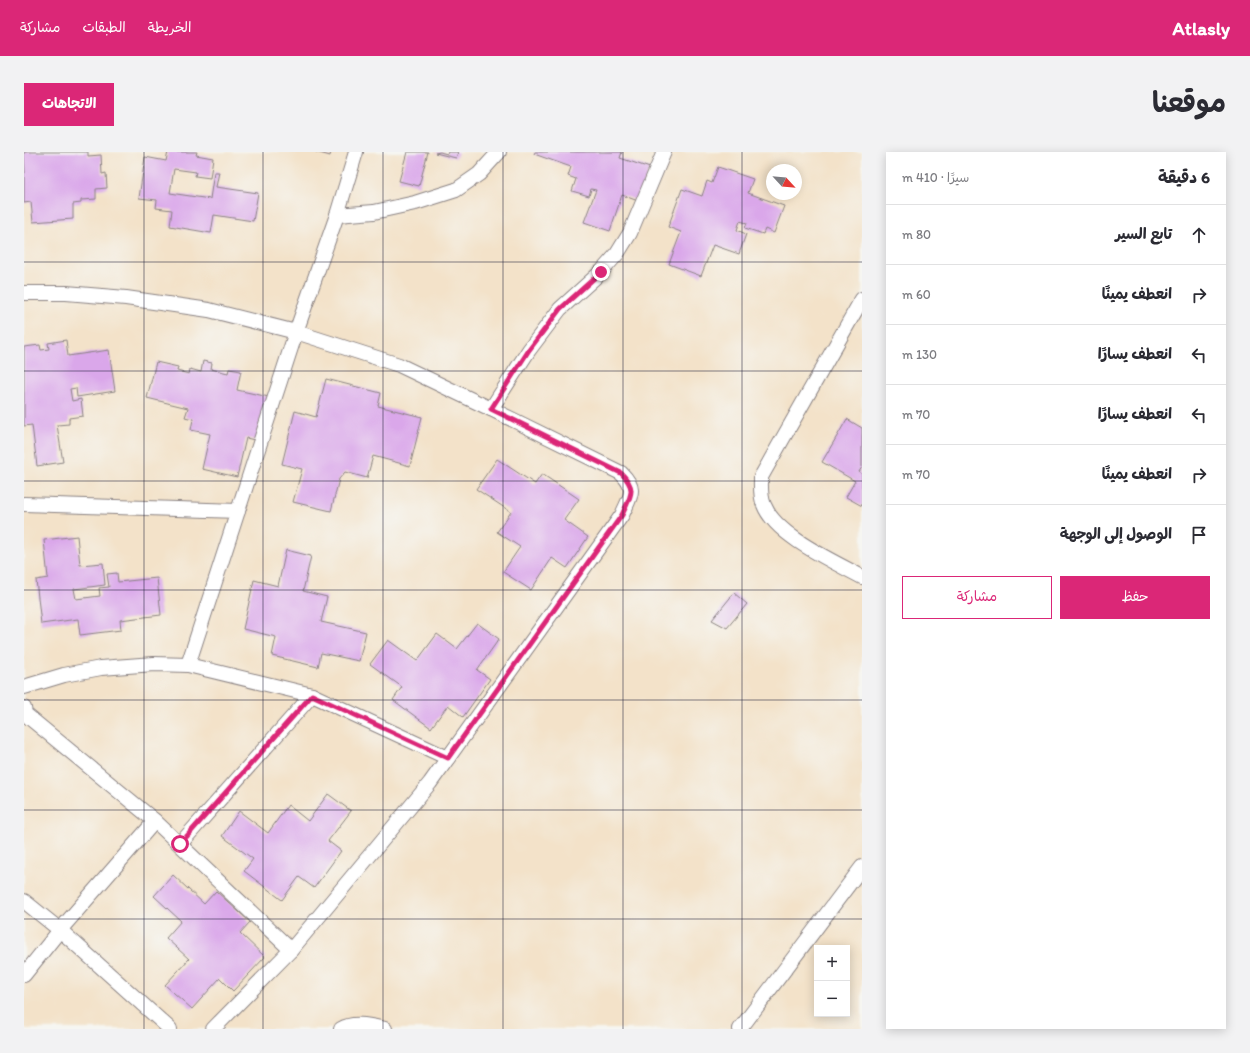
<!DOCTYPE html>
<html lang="ar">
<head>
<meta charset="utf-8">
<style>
	:root { --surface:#fff; --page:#f2f2f3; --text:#2b2b33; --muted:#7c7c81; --line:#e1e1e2; --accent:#db2777 }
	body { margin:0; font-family:Itim,"Playpen Sans Arabic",sans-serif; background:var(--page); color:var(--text); direction:rtl }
	.controls { position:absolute; right:12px; bottom:12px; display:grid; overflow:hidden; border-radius:0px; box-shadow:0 2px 10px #0003 }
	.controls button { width:36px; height:36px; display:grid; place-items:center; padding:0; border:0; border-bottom:1px solid var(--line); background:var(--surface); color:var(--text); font:20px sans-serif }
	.compass { position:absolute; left:742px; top:12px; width:36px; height:36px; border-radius:50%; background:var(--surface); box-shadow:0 2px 10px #0003; rotate:116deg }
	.stop { position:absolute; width:12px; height:12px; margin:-9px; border:3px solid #db2777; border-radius:50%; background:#fff }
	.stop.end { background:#db2777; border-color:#fff; box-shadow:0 1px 4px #0008 }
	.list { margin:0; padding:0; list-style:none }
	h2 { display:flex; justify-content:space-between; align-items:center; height:52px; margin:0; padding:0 16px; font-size:17px }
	h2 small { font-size:13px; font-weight:400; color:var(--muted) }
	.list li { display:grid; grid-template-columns:26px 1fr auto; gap:12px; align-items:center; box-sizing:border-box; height:60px; padding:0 16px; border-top:1px solid var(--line) }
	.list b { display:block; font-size:15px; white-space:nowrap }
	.list em { font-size:13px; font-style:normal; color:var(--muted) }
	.actions { display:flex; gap:8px; padding:12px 16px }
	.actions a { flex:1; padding:9px 0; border:1px solid var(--accent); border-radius:0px; text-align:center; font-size:14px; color:var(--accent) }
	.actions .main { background:var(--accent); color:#fff }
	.icon { flex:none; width:22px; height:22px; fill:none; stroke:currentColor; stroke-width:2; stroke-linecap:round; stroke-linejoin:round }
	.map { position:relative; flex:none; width:838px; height:877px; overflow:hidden; direction:ltr; border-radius:0px }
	header { display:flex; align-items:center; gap:24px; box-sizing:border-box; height:56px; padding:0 20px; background:var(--accent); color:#fff }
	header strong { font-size:19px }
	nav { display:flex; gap:22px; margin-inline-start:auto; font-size:14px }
	.intro { display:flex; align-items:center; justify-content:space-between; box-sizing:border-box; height:96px; padding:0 24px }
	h1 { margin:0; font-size:28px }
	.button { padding:10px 18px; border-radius:0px; background:var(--accent); color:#fff; font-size:14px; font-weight:700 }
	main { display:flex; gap:24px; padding:0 24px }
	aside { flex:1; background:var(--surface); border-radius:0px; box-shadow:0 2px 10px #0003 }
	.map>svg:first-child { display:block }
</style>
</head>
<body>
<header>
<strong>Atlasly</strong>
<nav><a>الخريطة</a><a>الطبقات</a><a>مشاركة</a></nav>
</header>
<div class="intro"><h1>موقعنا</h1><a class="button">الاتجاهات</a></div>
<main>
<aside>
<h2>6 دقيقة<small>سيرًا · 410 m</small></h2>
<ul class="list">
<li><svg class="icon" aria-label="ahead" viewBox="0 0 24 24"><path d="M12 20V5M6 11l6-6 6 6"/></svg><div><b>تابع السير</b></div><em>80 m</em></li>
<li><svg class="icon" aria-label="right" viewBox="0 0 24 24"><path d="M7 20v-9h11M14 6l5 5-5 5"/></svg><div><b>انعطف يمينًا</b></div><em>60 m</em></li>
<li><svg class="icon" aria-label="left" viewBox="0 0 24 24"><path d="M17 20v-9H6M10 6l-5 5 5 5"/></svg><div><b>انعطف يسارًا</b></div><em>130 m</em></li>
<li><svg class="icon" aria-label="left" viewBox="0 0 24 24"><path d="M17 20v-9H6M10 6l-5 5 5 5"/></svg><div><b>انعطف يسارًا</b></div><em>70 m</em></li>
<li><svg class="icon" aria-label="right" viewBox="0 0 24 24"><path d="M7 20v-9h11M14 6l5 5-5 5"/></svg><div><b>انعطف يمينًا</b></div><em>70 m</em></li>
<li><svg class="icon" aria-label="arrive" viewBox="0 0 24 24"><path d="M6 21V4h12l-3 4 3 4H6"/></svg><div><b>الوصول إلى الوجهة</b></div></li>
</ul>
<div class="actions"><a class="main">حفظ</a><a>مشاركة</a></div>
</aside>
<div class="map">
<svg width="838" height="877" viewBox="0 0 838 877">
	<rect width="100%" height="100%" fill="#f6f6f2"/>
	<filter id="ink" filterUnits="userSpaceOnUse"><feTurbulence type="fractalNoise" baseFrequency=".025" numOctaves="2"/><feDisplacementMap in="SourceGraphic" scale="8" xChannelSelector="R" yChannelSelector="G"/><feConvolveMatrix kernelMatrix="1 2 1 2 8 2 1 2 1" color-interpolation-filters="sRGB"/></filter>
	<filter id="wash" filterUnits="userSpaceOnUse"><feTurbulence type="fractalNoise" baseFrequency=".012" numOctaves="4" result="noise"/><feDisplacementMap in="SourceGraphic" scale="16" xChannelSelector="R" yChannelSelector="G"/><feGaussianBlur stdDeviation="0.9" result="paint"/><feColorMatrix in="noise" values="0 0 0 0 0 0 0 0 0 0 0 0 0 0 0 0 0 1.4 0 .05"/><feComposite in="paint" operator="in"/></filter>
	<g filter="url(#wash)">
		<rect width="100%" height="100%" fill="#f3e2c9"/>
		<g id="blocks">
			<g fill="#daa7ea">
				<path d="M 0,0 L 64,0 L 64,4 L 77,3 L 78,22 L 82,21 L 83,36 L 72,37 L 72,47 L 57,48 L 57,51 L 49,52 L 49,67 L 9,70 L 7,50 L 0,51 L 0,21 L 1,21 Z"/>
				<path d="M 144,0 L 173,0 L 172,3 L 189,6 L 186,26 L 171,24 L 172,20 L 150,17 L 146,41 L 186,47 L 190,20 L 195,20 L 192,35 L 234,41 L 229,69 L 190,63 L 187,81 L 146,74 L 148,58 L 132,56 L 133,48 L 115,46 L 121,5 L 142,9 Z"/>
				<path d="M 292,0 L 307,0 L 306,4 Z"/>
				<path d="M 383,0 L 404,0 L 395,34 L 375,29 Z"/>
				<path d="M 416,0 L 423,2 L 424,0 L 434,0 L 432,6 L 411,1 Z"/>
				<path d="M 511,0 L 598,0 L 596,6 L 626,16 L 614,49 L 598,43 L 586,79 L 560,70 L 572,38 L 567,37 L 565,44 L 548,39 L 552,27 L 544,24 L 547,15 L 510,2 Z"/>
				<path d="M 694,15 L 729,27 L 724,41 L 760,54 L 750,81 L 741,77 L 739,82 L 721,76 L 723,71 L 716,69 L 713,78 L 722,82 L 715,102 L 689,93 L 677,124 L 645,112 L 657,80 L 644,75 L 658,37 L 678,44 L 683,29 L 688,31 Z"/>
				<path d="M 42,188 L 44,204 L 85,198 L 91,239 L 53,245 L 52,236 L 46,237 L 48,249 L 57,247 L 59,264 L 45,266 L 45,272 L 33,273 L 39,310 L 13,314 L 8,273 L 0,274 L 0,195 L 16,193 L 17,198 L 25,197 L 24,191 Z"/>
				<path d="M 179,209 L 188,211 L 187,217 L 204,221 L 205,217 L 217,219 L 213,238 L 245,245 L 235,289 L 222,286 L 213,325 L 178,317 L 186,282 L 167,278 L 169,267 L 161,265 L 164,256 L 123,246 L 132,210 L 154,215 L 153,219 L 165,222 L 166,217 L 177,220 Z"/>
				<path d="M 302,227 L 357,241 L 354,254 L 398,265 L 386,314 L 349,304 L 343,326 L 321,320 L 315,327 L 307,359 L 269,350 L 278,317 L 258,312 L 271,259 L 292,265 Z"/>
				<path d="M 823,267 L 838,276 L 838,315 L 835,320 L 838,322 L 838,354 L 822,345 L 831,329 L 798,310 Z"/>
				<path d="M 473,307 L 511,332 L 518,322 L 555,347 L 540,368 L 564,385 L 543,416 L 528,406 L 507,438 L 479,420 L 496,395 L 473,380 L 487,360 L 452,337 Z"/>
				<path d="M 53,384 L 56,413 L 79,411 L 81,433 L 50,437 L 52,447 L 76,444 L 75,436 L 85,435 L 83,422 L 93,421 L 94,430 L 133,426 L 137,463 L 96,468 L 97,478 L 56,483 L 54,467 L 17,472 L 12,428 L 24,426 L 20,388 Z"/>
				<path d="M 262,398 L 287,404 L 279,439 L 303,445 L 297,470 L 342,480 L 335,509 L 297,501 L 294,515 L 248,504 L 252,485 L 219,477 L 230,428 L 254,434 Z"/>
				<path d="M 710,441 L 723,452 L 703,476 L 688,468 Z"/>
				<path d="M 453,471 L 475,487 L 453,518 L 466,527 L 439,565 L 424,553 L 407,576 L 369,548 L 378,535 L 346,512 L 364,488 L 393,509 L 413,482 L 433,497 Z"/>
				<path d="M 304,642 L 327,659 L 304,689 L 317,699 L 290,736 L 275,725 L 258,748 L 220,719 L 229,707 L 198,684 L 215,659 L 244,681 L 264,653 L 284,669 Z"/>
				<path d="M 149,723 L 180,752 L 192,739 L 226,770 L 216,781 L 241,805 L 209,839 L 196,826 L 168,857 L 141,833 L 165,807 L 142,786 L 157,769 L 130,744 Z"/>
			</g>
		</g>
	</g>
	<g filter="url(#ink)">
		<use href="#blocks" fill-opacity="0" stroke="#8a8282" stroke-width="1"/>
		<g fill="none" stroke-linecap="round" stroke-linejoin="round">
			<defs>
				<g id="minor">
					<path d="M 313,63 L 350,60 L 391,51 L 432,38 L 455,22 L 475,0"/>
					<path d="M 0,141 L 42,141 L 102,146 L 185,158 L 272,180 L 375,213 L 467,257 L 597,321 C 614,338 606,344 598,363 L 406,631 L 267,798 L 189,877"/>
					<path d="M 838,147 L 737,325 C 737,335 736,344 740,353 C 752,384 809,409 838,425"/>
					<path d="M 467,257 L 505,198 L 536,157 L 577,120 L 593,102 L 606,81 L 640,0"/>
					<path d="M 0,352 L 214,359"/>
					<path d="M 164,513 L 272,180 L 313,63 L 332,0"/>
					<path d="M 0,535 L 40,523 L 77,516 L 130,512 L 164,513 L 288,543 L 424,606"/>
					<path d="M 0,556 L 1,562 L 131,669 L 267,798"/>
					<path d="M 156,692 L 288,543"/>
					<path d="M 0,749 L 36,778 L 146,877"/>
					<path d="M 0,823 L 36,778 L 131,669"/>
					<path d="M 317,877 C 330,869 347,874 361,877"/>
					<path d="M 716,877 L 838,715"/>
				</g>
			</defs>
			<use href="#minor" stroke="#8a8282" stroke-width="16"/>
			<use href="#minor" stroke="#fff" stroke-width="14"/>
		</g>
	</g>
	<g fill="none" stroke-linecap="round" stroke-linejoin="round" filter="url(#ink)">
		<path stroke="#db2777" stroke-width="5" d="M 156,692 L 288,543 L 424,606 L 598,363 C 606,344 614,338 597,321 L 467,257 L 505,198 L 536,157 L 577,120"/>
	</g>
	<path fill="none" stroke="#22223b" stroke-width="1" stroke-opacity="0.55" d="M 120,0 L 120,877M 239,0 L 239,877M 359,0 L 359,877M 479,0 L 479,877M 599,0 L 599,877M 718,0 L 718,877M 0,110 L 838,110M 0,219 L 838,219M 0,329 L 838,329M 0,438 L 838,438M 0,548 L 838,548M 0,658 L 838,658M 0,767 L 838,767"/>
</svg>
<div class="controls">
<button>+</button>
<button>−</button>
</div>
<svg class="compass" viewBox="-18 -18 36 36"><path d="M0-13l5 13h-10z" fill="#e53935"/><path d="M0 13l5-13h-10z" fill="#7c7c81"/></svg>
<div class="stop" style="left:156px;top:692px"></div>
<div class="stop end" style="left:577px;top:120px"></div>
</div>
</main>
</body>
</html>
